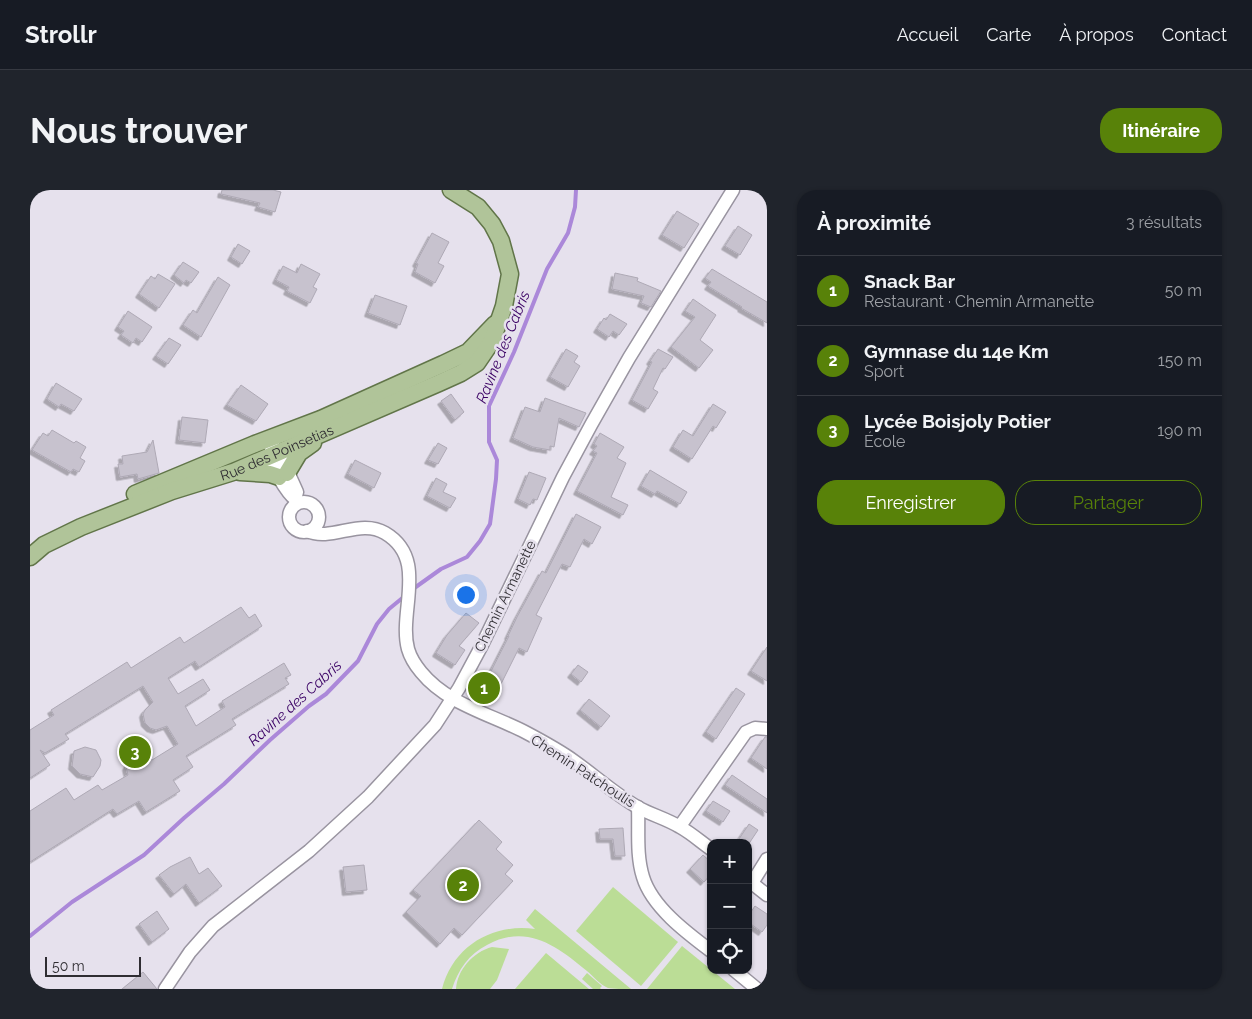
<!DOCTYPE html>
<html lang="fr">
<head>
<meta charset="utf-8">
<style>
	:root { --surface:#171b24; --page:#20242c; --text:#f1f3f6; --muted:#9ea1a6; --line:#363941; --accent:#588209 }
	body { margin:0; font-family:Raleway,sans-serif; background:var(--page); color:var(--text) }
	.controls { position:absolute; right:15px; bottom:15px; display:grid; overflow:hidden; border-radius:10px; box-shadow:0 1px 4px #0004 }
	.controls button { width:45px; height:45px; display:grid; place-items:center; padding:0; border:0; border-bottom:1px solid var(--line); background:var(--surface); color:var(--text); font:25px sans-serif }
	.scale { position:absolute; left:15px; bottom:12px; width:96px; box-sizing:border-box; padding-left:5px; border:2px solid #2f2d32; border-top:0; font-size:14px; line-height:18px; white-space:nowrap; color:#2f2d32; -webkit-text-stroke:4px #e6e1ed; paint-order:stroke }
	.you { position:absolute; left:435px; top:404px; width:18px; height:18px; margin:-12px; border:4px solid #fff; border-radius:50%; background:#1a73e8; box-shadow:0 0 0 8px #1a73e833 }
	.badge { display:grid; place-items:center; width:32px; height:32px; border-radius:50%; background:var(--accent); color:#fff; font-size:16px; font-weight:700 }
	.pin { position:absolute; translate:-50% -50%; border:2px solid #fff; box-shadow:0 1px 5px #0006 }
	.list { margin:0; padding:0; list-style:none }
	h2 { display:flex; justify-content:space-between; align-items:center; height:65px; margin:0; padding:0 20px; font-size:21px }
	h2 small { font-size:16px; font-weight:400; color:var(--muted) }
	.list li { display:grid; grid-template-columns:32px 1fr auto; gap:15px; align-items:center; box-sizing:border-box; height:70px; padding:0 20px; border-top:1px solid var(--line) }
	.list b { display:block; font-size:19px; white-space:nowrap }
	.list p { margin:0; font-size:16px; white-space:nowrap; color:var(--muted) }
	.list em { font-size:16px; font-style:normal; color:var(--muted) }
	.actions { display:flex; gap:10px; padding:15px 20px }
	.actions a { flex:1; padding:11px 0; border:1px solid var(--accent); border-radius:20px; text-align:center; font-size:18px; color:var(--accent) }
	.actions .main { background:var(--accent); color:#fff }
	.icon { flex:none; width:28px; height:28px; fill:none; stroke:currentColor; stroke-width:2; stroke-linecap:round; stroke-linejoin:round }
	.map { position:relative; flex:none; width:737px; height:799px; overflow:hidden; border-radius:20px }
	header { display:flex; align-items:center; gap:30px; box-sizing:border-box; height:70px; padding:0 25px; background:var(--surface); border-bottom:1px solid var(--line) }
	header strong { font-size:24px }
	nav { display:flex; gap:28px; margin-inline-start:auto; font-size:18px }
	.intro { display:flex; align-items:center; justify-content:space-between; box-sizing:border-box; height:120px; padding:0 30px }
	h1 { margin:0; font-size:35px }
	.button { padding:12px 22px; border-radius:20px; background:var(--accent); color:#fff; font-size:18px; font-weight:700 }
	main { display:flex; gap:30px; padding:0 30px }
	aside { flex:1; background:var(--surface); border-radius:20px; box-shadow:0 1px 4px #0004 }
	.map>svg:first-child { display:block }
</style>
</head>
<body>
<header>
<strong>Strollr</strong>
<nav><a>Accueil</a><a>Carte</a><a>À propos</a><a>Contact</a></nav>
</header>
<div class="intro"><h1>Nous trouver</h1><a class="button">Itinéraire</a></div>
<main>
<div class="map">
<svg width="737" height="799" viewBox="0 0 737 799">
	<defs>
		<filter id="shadow"><feDropShadow dx="-3.5" dy="3.5" stdDeviation="0" flood-color="#0004"/></filter>
	</defs>
	<rect width="100%" height="100%" fill="#e6e1ed"/>
	<g fill="#bbdd96">
		<path d="M 583,697 L 648,752 L 611,796 L 546,741 Z"/>
		<path d="M 505,719 L 601,799 C 594,799 583,799 578,798 C 570,795 563,786 557,781 C 527,756 497,733 457,755 C 439,764 428,780 422,799 L 412,799 C 423,756 463,733 505,739 L 496,730 Z"/>
		<path d="M 652,756 L 705,799 L 617,799 Z"/>
		<path d="M 462,757 L 479,759 L 467,790 L 460,799 L 426,799 C 427,780 443,762 462,757 Z"/>
		<path d="M 516,763 L 559,799 L 485,799 Z"/>
		<path d="M 557,783 L 572,796 L 570,798 L 571,799 L 563,799 L 552,789 Z"/>
	</g>
	<g fill="none" stroke-linecap="round" stroke-linejoin="round">
		<g stroke="#ab88d9" stroke-width="4">
			<path d="M 383,399 L 411,379 L 437,367 L 450,351 L 460,334 L 466,289 L 467,270 L 459,252 L 459,216 L 484,162 L 517,79 L 538,43 L 545,17 L 546,0"/>
			<path d="M 0,746 L 42,712 L 114,665 L 154,628 L 194,594 L 240,550 L 279,516 L 296,504 L 328,471 L 347,434 L 359,419 L 376,405"/>
		</g>
	</g>
	<g fill="#c7c2ce" stroke="#aea9b5" filter="url(#shadow)">
		<path d="M 192,0 L 243,0 L 251,2 L 245,22 L 228,17 L 230,13 L 191,4 Z"/>
		<path d="M 647,21 L 669,34 L 654,58 L 632,45 Z"/>
		<path d="M 708,36 L 722,45 L 710,65 L 695,56 Z"/>
		<path d="M 402,43 L 419,52 L 408,73 L 414,76 L 405,93 L 385,82 L 388,74 L 386,73 Z"/>
		<path d="M 208,54 L 220,61 L 212,74 L 201,67 Z"/>
		<path d="M 153,72 L 169,82 L 161,93 L 156,90 L 154,93 L 144,85 Z"/>
		<path d="M 271,74 L 290,84 L 283,97 L 287,99 L 280,113 L 257,101 L 259,97 L 246,90 L 253,76 L 267,83 Z"/>
		<path d="M 682,79 L 737,112 L 737,133 L 711,118 L 712,117 L 678,96 L 681,92 L 675,88 Z"/>
		<path d="M 585,83 L 608,88 L 607,91 L 631,101 L 621,117 L 611,113 L 614,106 L 582,99 Z"/>
		<path d="M 128,84 L 145,94 L 129,118 L 109,104 L 121,86 L 125,89 Z"/>
		<path d="M 188,87 L 200,95 L 171,147 L 153,135 L 163,120 L 167,123 Z"/>
		<path d="M 345,105 L 377,116 L 370,135 L 338,123 Z"/>
		<path d="M 663,109 L 686,125 L 670,150 L 683,160 L 669,178 L 641,157 L 665,127 L 655,121 Z"/>
		<path d="M 98,121 L 122,137 L 112,152 L 106,148 L 103,153 L 91,145 L 94,141 L 88,137 Z"/>
		<path d="M 580,124 L 597,134 L 589,145 L 583,141 L 579,147 L 567,139 L 574,128 L 576,130 Z"/>
		<path d="M 139,148 L 151,155 L 138,174 L 126,166 Z"/>
		<path d="M 536,159 L 548,166 L 544,172 L 550,176 L 538,197 L 520,187 Z"/>
		<path d="M 628,159 L 643,167 L 635,179 L 633,178 L 623,199 L 628,202 L 618,219 L 602,210 L 622,172 L 620,171 Z"/>
		<path d="M 26,193 L 52,209 L 44,221 L 31,214 L 29,217 L 17,209 Z"/>
		<path d="M 211,195 L 238,214 L 226,231 L 197,215 Z"/>
		<path d="M 421,204 L 434,222 L 425,230 L 411,211 Z"/>
		<path d="M 515,208 L 556,223 L 549,237 L 529,228 L 524,257 L 520,256 L 520,260 L 503,257 L 483,248 L 495,217 L 510,222 Z"/>
		<path d="M 683,214 L 696,222 L 686,238 L 683,236 L 662,269 L 643,257 L 653,240 L 663,246 Z"/>
		<path d="M 152,227 L 178,230 L 175,253 L 149,250 Z"/>
		<path d="M 22,240 L 44,253 L 46,251 L 56,257 L 50,268 L 55,271 L 49,282 L 43,279 L 41,282 L 2,260 L 13,243 L 18,246 Z"/>
		<path d="M 570,243 L 594,257 L 587,268 L 596,273 L 581,307 L 598,315 L 593,325 L 547,301 L 567,263 L 563,261 L 567,256 L 564,254 Z"/>
		<path d="M 123,250 L 129,283 L 108,289 L 107,284 L 90,287 L 88,274 L 93,274 L 92,266 L 117,262 Z"/>
		<path d="M 408,253 L 417,258 L 408,274 L 398,270 Z"/>
		<path d="M 325,270 L 351,283 L 344,298 L 318,284 Z"/>
		<path d="M 620,280 L 657,302 L 650,314 L 627,301 L 625,304 L 611,296 Z"/>
		<path d="M 499,282 L 516,288 L 507,310 L 503,309 L 500,315 L 488,309 Z"/>
		<path d="M 406,288 L 417,294 L 413,302 L 426,308 L 420,318 L 397,306 Z"/>
		<path d="M 546,324 L 571,337 L 562,354 L 554,349 L 540,377 L 532,374 L 506,425 L 512,428 L 497,462 L 489,458 L 466,504 L 454,498 L 457,492 L 456,491 L 479,446 L 478,446 L 487,427 L 512,381 L 516,383 Z"/>
		<path d="M 211,417 L 219,428 L 225,424 L 232,436 L 169,477 L 165,471 L 138,488 L 148,504 L 173,489 L 180,500 L 155,516 L 166,536 L 195,517 L 192,511 L 254,473 L 261,485 L 255,488 L 259,494 L 202,529 L 206,535 L 156,566 L 163,577 L 143,590 L 150,601 L 116,622 L 109,611 L 87,624 L 83,619 L 0,672 L 0,621 L 36,598 L 44,610 L 68,595 L 72,600 L 98,585 L 96,577 L 101,568 L 106,565 L 113,565 L 122,570 L 148,554 L 137,536 L 126,540 L 120,538 L 115,533 L 113,524 L 115,520 L 123,512 L 113,496 L 35,544 L 39,549 L 15,563 L 10,560 L 20,575 L 0,588 L 0,540 L 24,525 L 21,520 L 97,472 L 101,478 L 150,447 L 154,453 Z"/>
		<path d="M 436,423 L 449,433 L 429,456 L 435,460 L 425,475 L 406,463 L 417,445 Z"/>
		<path d="M 737,457 L 737,491 L 721,481 Z"/>
		<path d="M 548,475 L 558,482 L 551,492 L 541,484 Z"/>
		<path d="M 706,498 L 715,504 L 686,549 L 676,542 Z"/>
		<path d="M 559,509 L 580,526 L 571,537 L 550,520 Z"/>
		<path d="M 735,547 L 737,547 L 737,579 L 721,568 Z"/>
		<path d="M 55,557 L 66,560 L 71,570 L 70,576 L 63,587 L 50,584 L 42,576 L 44,561 Z"/>
		<path d="M 702,585 L 737,609 L 737,623 L 695,595 Z"/>
		<path d="M 683,611 L 700,621 L 693,632 L 676,621 Z"/>
		<path d="M 449,630 L 472,652 L 466,659 L 483,675 L 475,684 L 483,691 L 432,745 L 424,738 L 410,754 L 376,722 L 391,706 L 383,700 Z"/>
		<path d="M 719,634 L 728,640 L 718,655 L 718,653 L 715,653 L 709,649 Z"/>
		<path d="M 593,638 L 595,666 L 585,666 L 583,649 L 570,649 L 569,639 Z"/>
		<path d="M 673,665 L 681,672 L 681,684 L 674,692 L 660,679 Z"/>
		<path d="M 160,667 L 169,684 L 178,678 L 192,696 L 169,713 L 156,694 L 144,704 L 129,685 L 140,677 Z"/>
		<path d="M 334,675 L 337,700 L 316,702 L 313,677 Z"/>
		<path d="M 725,716 L 737,724 L 737,735 L 732,742 L 718,732 L 718,726 Z"/>
		<path d="M 127,721 L 139,739 L 122,752 L 109,734 Z"/>
		<path d="M 113,782 L 127,799 L 92,799 Z"/>
	</g>
	<g fill="none" stroke-linecap="round" stroke-linejoin="round">
		<defs>
			<g id="minor">
				<path d="M 242,257 C 241,260 240,263 240,266 C 240,275 257,303 265,309"/>
				<path d="M 244,257 L 249,262 L 267,302 L 265,309"/>
				<circle cx="274" cy="327" r="15"/>
				<path d="M 277,341 C 302,352 330,328 355,343 C 399,369 368,421 378,459 C 380,466 386,476 391,482 C 417,514 460,524 495,542 C 512,551 529,560 544,571 C 565,586 586,605 609,618 C 622,625 637,629 650,637 C 661,643 671,652 681,659"/>
				<path d="M 608,617 C 609,640 606,665 613,687 C 622,717 657,743 681,761"/>
				<path d="M 650,636 L 716,542 L 725,538 L 737,539"/>
				<path d="M 718,690 L 737,705"/>
				<path d="M 722,693 L 737,669"/>
				<path d="M 704,780 L 727,799"/>
				<path d="M 135,799 L 160,762 L 183,736 L 279,661 L 338,607 L 405,535 L 429,498 L 451,457 L 533,287 L 561,235 L 599,168 L 703,0"/>
			</g>
			<g id="major">
				<path d="M 210,282 L 240,284 L 249,287"/>
				<path d="M 257,283 L 269,263 L 283,253"/>
				<path d="M 105,304 L 225,254 L 291,229 L 413,174 L 438,162 L 465,134"/>
				<path id="s1" d="M 0,367 L 14,355 L 51,337 L 142,301 L 203,282 L 409,193 L 431,183 L 447,173 L 462,151 L 474,116 L 480,84 L 471,51 L 462,34 L 448,17 L 421,0"/>
			</g>
		</defs>
		<use href="#minor" stroke="#9994a0" stroke-width="15"/>
		<use href="#major" stroke="#617549" stroke-width="19"/>
		<use href="#minor" stroke="#fff" stroke-width="12"/>
		<use href="#major" stroke="#b0c499" stroke-width="16"/>
	</g>
	<g text-anchor="middle" stroke-width="5" stroke-linejoin="round" paint-order="stroke">
		<g font-size="14" fill="#2f2d32" stroke="#e6e1ed">
			<text dy="5" stroke="none"><textPath href="#s1" startOffset="269">Rue des Poinsetias</textPath></text>
			<text transform="translate(475 406) rotate(-64)" y="5">Chemin Armanette</text>
			<text transform="translate(553 581) rotate(33)" y="5">Chemin Patchoulis</text>
		</g>
		<g font-size="15" font-style="italic" fill="#3a0064" stroke="#e6e1ed">
			<text transform="translate(473 157) rotate(-68)" y="5">Ravine des Cabris</text>
			<text transform="translate(265 513) rotate(-42)" y="5">Ravine des Cabris</text>
		</g>
	</g>
</svg>
<div class="controls">
<button>+</button>
<button>−</button>
<button><svg class="icon" aria-label="locate" viewBox="0 0 24 24"><circle cx="12" cy="12" r="6"/><path d="M12 2v4M12 18v4M2 12h4M18 12h4"/></svg></button>
</div>
<div class="scale">50 m</div>
<div class="you"></div>
<div class="pin badge" style="left:454px;top:498px">1</div>
<div class="pin badge" style="left:433px;top:695px">2</div>
<div class="pin badge" style="left:105px;top:562px">3</div>
</div>
<aside>
<h2>À proximité<small>3 résultats</small></h2>
<ul class="list">
<li><span class="badge">1</span><div><b>Snack Bar</b><p>Restaurant · Chemin Armanette</p></div><em>50 m</em></li>
<li><span class="badge">2</span><div><b>Gymnase du 14e Km</b><p>Sport</p></div><em>150 m</em></li>
<li><span class="badge">3</span><div><b>Lycée Boisjoly Potier</b><p>École</p></div><em>190 m</em></li>
</ul>
<div class="actions"><a class="main">Enregistrer</a><a>Partager</a></div>
</aside>
</main>
</body>
</html>
